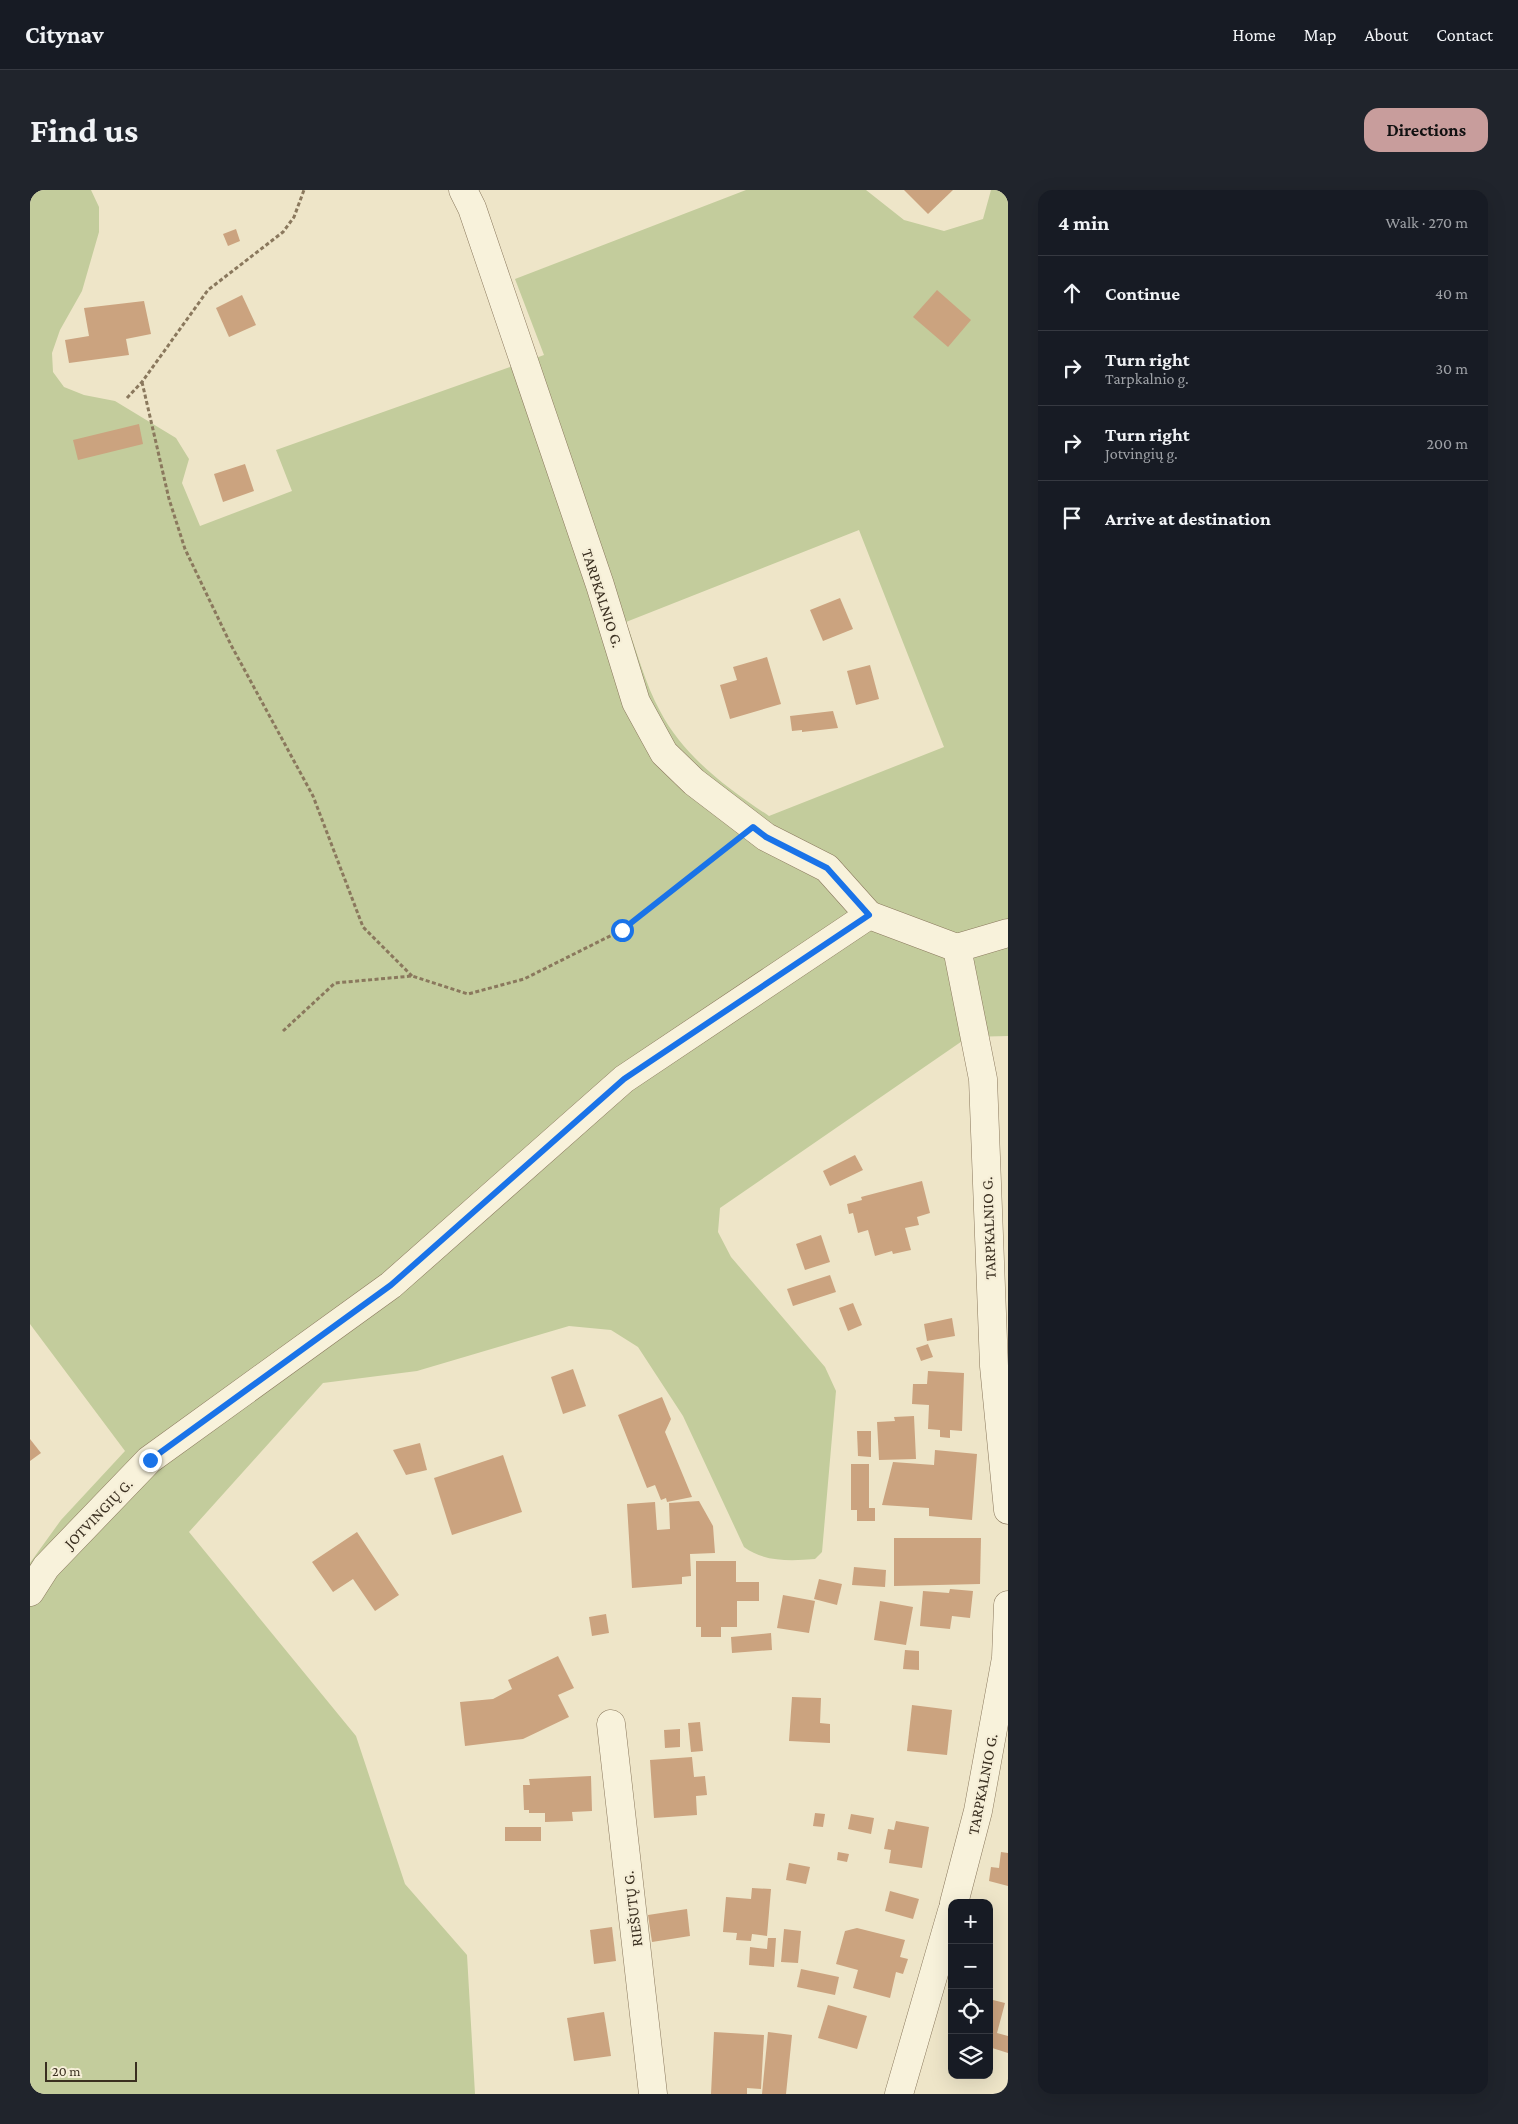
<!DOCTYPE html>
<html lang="en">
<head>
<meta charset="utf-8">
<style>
	:root { --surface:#171b24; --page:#20242c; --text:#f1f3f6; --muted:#9ea1a6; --line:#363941; --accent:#c89d9c }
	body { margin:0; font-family:"Crimson Pro",serif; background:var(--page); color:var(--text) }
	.controls { position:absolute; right:15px; bottom:15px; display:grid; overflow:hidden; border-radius:10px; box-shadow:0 5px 20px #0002 }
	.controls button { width:45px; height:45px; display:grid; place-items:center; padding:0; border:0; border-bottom:1px solid var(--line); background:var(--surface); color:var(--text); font:25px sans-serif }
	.scale { position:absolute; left:15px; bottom:12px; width:92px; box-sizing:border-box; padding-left:5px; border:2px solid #3a2f20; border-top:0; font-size:14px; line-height:18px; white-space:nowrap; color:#3a2f20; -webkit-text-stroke:4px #f5eed7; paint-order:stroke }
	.stop { position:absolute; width:15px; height:15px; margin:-11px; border:4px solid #1a73e8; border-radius:50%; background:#fff }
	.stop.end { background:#1a73e8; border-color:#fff; box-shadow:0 1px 5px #0008 }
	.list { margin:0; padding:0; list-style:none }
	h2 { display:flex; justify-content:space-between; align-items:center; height:65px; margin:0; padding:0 20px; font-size:21px }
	h2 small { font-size:16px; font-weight:400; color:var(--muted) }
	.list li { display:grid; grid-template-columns:32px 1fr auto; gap:15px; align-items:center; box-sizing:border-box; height:75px; padding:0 20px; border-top:1px solid var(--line) }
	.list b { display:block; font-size:19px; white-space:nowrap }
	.list p { margin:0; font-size:16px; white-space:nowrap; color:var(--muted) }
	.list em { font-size:16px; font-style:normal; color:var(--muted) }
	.icon { flex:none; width:28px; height:28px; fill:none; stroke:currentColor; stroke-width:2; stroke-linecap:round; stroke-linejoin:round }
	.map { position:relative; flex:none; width:978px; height:1904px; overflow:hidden; border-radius:15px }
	header { display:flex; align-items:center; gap:30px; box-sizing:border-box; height:70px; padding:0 25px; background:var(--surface); border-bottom:1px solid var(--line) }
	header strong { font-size:24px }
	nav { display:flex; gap:28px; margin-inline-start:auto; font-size:18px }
	.intro { display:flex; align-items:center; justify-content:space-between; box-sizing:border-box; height:120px; padding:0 30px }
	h1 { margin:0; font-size:35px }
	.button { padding:12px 22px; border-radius:15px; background:var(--accent); color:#111; font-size:18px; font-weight:700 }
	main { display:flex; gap:30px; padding:0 30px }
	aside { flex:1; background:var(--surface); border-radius:15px; box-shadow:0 5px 20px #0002 }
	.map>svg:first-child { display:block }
</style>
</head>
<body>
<header>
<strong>Citynav</strong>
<nav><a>Home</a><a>Map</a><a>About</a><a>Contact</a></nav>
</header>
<div class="intro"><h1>Find us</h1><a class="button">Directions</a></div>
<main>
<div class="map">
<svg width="978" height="1904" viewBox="0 0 978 1904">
	<rect width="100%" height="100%" fill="#eee5c8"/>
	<path fill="#c3cc9c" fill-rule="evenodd" d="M 0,0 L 61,0 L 69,17 L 69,42 L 52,101 L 30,140 L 22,163 L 23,182 L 34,197 L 54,205 L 85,211 L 146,248 L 159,269 L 152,293 L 170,336 L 262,301 L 246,260 L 514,165 L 485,89 L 716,0 L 836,0 L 874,30 L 914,41 L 953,29 L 961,0 L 978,0 L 978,846 L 938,847 L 690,1018 L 688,1042 L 701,1067 L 795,1177 L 806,1201 L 792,1362 L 785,1369 C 760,1371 734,1372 714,1357 L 653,1226 L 608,1157 L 581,1140 L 539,1136 L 387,1181 L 293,1193 L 159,1342 L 326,1546 L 375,1694 L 437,1765 L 445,1904 L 0,1904 L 0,1373 L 31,1330 L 95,1261 L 0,1134 ZM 829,340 L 914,557 L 739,626 C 697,598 654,567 630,521 C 615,494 607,461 596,432 Z"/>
	<g fill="#cba37f">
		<path d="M 874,0 L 923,0 L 898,24 Z"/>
		<path d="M 206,39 L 210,51 L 198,56 L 193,44 Z"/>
		<path d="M 907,100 L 941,130 L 918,157 L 883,127 Z"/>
		<path d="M 212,105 L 226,135 L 199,147 L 186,118 Z"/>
		<path d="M 114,111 L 121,144 L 96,149 L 99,165 L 39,173 L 35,150 L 59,146 L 54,118 Z"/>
		<path d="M 109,234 L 113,254 L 48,270 L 43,250 Z"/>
		<path d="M 215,274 L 224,301 L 193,312 L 184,284 Z"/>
		<path d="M 810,408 L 823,439 L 793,451 L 780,420 Z"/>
		<path d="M 737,467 L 751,514 L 700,529 L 690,495 L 707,490 L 703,477 Z"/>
		<path d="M 840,475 L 849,509 L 826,515 L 817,481 Z"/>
		<path d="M 803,521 L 808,538 L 772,542 L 772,540 L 762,541 L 760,526 Z"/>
		<path d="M 825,965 L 833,980 L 800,996 L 793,981 Z"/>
		<path d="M 892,991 L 900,1023 L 887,1027 L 889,1035 L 875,1038 L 881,1060 L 863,1064 L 862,1061 L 845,1066 L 838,1040 L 828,1043 L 823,1023 L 819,1024 L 817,1014 L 832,1010 L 831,1007 Z"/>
		<path d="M 791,1045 L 800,1072 L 775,1080 L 766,1054 Z"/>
		<path d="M 800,1085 L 806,1102 L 763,1116 L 757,1099 Z"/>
		<path d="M 823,1113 L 832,1135 L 818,1141 L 809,1118 Z"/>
		<path d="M 922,1128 L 925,1146 L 897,1151 L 894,1134 Z"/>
		<path d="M 898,1154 L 903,1167 L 891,1171 L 886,1158 Z"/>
		<path d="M 543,1179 L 556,1216 L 533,1224 L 521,1187 Z"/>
		<path d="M 898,1181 L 934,1183 L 932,1241 L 920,1240 L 920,1248 L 910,1247 L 910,1240 L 898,1239 L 899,1215 L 882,1214 L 883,1194 L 897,1194 Z"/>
		<path d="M 632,1207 L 641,1229 L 635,1242 L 662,1307 L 637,1312 L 636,1308 L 631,1310 L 625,1295 L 617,1298 L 588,1225 Z"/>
		<path d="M 884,1226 L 886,1269 L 849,1270 L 847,1232 L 865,1231 L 864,1227 Z"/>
		<path d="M 827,1241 L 841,1241 L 841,1267 L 828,1266 Z"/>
		<path d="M 0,1249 L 11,1263 L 0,1271 Z"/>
		<path d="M 390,1253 L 397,1280 L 376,1285 L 363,1260 Z"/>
		<path d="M 905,1260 L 947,1264 L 942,1330 L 899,1326 L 899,1318 L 852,1315 L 863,1272 L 904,1275 Z"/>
		<path d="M 473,1265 L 492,1322 L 422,1345 L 404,1288 Z"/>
		<path d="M 821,1274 L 839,1274 L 839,1318 L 845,1318 L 845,1331 L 827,1331 L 827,1320 L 821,1320 Z"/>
		<path d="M 669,1311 L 683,1336 L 685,1363 L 660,1364 L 661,1386 L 652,1387 L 652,1394 L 602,1398 L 597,1314 L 625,1312 L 627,1340 L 640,1339 L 639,1313 Z"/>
		<path d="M 327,1342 L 369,1405 L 345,1421 L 323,1389 L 303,1402 L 282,1372 Z"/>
		<path d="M 864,1348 L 951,1348 L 950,1394 L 864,1396 Z"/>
		<path d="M 666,1371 L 706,1371 L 706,1392 L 729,1392 L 729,1411 L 707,1411 L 707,1437 L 691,1437 L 691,1447 L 671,1447 L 671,1437 L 666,1437 Z"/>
		<path d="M 824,1377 L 856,1380 L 855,1397 L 822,1395 Z"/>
		<path d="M 789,1389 L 812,1394 L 807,1415 L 784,1409 Z"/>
		<path d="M 920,1399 L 943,1401 L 940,1428 L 922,1426 L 920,1439 L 890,1436 L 893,1401 L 919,1403 Z"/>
		<path d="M 753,1405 L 785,1411 L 779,1443 L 747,1438 Z"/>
		<path d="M 850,1411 L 883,1417 L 876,1455 L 844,1450 Z"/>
		<path d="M 576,1424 L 579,1443 L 562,1446 L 559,1427 Z"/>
		<path d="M 741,1443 L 742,1460 L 702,1463 L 701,1447 Z"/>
		<path d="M 875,1460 L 889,1461 L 889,1480 L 873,1479 Z"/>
		<path d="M 528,1466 L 544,1498 L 528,1505 L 539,1527 L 493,1549 L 435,1556 L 430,1512 L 463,1509 L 482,1499 L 478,1490 Z"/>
		<path d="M 762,1507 L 791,1508 L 790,1533 L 800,1534 L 800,1553 L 759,1551 Z"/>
		<path d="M 882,1515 L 922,1520 L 917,1565 L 877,1561 Z"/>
		<path d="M 670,1532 L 673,1561 L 661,1562 L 658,1533 Z"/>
		<path d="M 650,1539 L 650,1557 L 635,1558 L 634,1540 Z"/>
		<path d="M 662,1567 L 664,1587 L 675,1586 L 677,1605 L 666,1606 L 667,1625 L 624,1628 L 620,1570 Z"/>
		<path d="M 561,1586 L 562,1621 L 542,1622 L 543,1631 L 515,1632 L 515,1623 L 499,1623 L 499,1620 L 494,1620 L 493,1595 L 500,1595 L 499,1589 Z"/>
		<path d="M 785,1623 L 795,1624 L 793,1637 L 783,1636 Z"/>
		<path d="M 821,1624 L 844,1628 L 841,1644 L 818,1639 Z"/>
		<path d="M 866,1631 L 899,1637 L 892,1678 L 859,1673 L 861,1660 L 854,1659 L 858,1639 L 864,1640 Z"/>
		<rect x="475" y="1637" width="36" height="14"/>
		<path d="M 808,1662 L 819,1664 L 817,1672 L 807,1670 Z"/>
		<path d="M 971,1662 L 978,1663 L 978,1696 L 959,1691 L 961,1677 L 969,1678 Z"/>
		<path d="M 759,1673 L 780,1677 L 776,1694 L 756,1690 Z"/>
		<path d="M 722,1698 L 741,1699 L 737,1746 L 722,1744 L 721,1751 L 706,1750 L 707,1743 L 693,1742 L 696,1707 L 721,1709 Z"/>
		<path d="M 860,1701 L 889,1709 L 883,1729 L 855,1721 Z"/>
		<path d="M 657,1719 L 660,1746 L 622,1752 L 618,1725 Z"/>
		<path d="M 582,1737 L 586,1771 L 564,1774 L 560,1740 Z"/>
		<path d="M 827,1738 L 875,1750 L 870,1767 L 878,1769 L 873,1784 L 866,1782 L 860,1808 L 823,1798 L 828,1780 L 806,1774 L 815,1741 Z"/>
		<path d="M 754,1739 L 771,1741 L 768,1773 L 751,1772 Z"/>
		<path d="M 738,1748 L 746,1748 L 744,1777 L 719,1775 L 720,1757 L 737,1759 Z"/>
		<path d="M 771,1779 L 809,1787 L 805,1805 L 767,1797 Z"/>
		<path d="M 959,1809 L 975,1813 L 967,1843 L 978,1846 L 978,1863 L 959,1857 Z"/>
		<path d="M 798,1815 L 837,1826 L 827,1859 L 788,1848 Z"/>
		<path d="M 574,1822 L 581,1866 L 544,1871 L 537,1828 Z"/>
		<path d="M 684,1842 L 734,1845 L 731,1899 L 717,1898 L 717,1904 L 681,1904 Z"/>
		<path d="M 738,1842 L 762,1845 L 756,1904 L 732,1904 Z"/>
	</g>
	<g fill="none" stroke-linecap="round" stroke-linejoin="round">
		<defs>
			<g id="minor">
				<path d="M 433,0 L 442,18 L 570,395 L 606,512 L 634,563 L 664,592 L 736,647 L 797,678 L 839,725"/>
				<path d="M 927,758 L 953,889 L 964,1176 L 978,1320"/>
				<path d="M 0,1402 L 16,1377 L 119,1270 L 361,1095 L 594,889 L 839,725 L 927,758 L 978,743"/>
				<path d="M 581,1534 L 623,1904"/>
				<path d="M 924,1713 L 948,1621 L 976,1468 L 978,1415"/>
				<path d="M 869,1904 L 922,1721"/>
			</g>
		</defs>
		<use href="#minor" stroke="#8a785d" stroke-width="29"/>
		<g stroke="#8a785d" stroke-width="3" stroke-dasharray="4 2.5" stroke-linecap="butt">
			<path d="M 112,192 L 139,309 L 155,359 L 201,455 L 283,606 L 333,737 L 382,786"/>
			<path d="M 97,208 L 112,192 L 178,100 L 253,42 L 264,27 L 274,0"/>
			<path d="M 253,841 L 305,793 L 382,786 L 438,804 L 494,789 L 592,740 L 699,656"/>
		</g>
		<use href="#minor" stroke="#f8f2db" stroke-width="28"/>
	</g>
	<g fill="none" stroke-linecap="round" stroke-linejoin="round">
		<path stroke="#1a73e8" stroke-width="6" d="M 120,1270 L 361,1095 L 594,889 L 839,725 L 797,678 L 736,647 L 723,637 L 592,740"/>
	</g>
	<g text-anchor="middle" stroke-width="4.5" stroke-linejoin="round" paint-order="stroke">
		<g font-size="16" fill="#3a2f20" stroke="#f5eed7">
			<text transform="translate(573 408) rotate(72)" y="6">TARPKALNIO G.</text>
			<text transform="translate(958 1038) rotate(-92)" y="6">TARPKALNIO G.</text>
			<text transform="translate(68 1323) rotate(-46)" y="6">JOTVINGIŲ G.</text>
			<text transform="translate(952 1594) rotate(-79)" y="6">TARPKALNIO G.</text>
			<text transform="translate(602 1719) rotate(-97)" y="6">RIEŠUTŲ G.</text>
		</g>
	</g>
</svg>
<div class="controls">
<button>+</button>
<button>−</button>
<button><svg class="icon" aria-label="locate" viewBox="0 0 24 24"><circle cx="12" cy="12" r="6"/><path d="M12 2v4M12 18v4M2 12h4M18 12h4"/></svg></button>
<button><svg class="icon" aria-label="layers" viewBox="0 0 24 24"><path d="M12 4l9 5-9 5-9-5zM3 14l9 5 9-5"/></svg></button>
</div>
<div class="scale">20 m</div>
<div class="stop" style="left:592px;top:740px"></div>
<div class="stop end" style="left:120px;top:1270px"></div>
</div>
<aside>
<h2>4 min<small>Walk · 270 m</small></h2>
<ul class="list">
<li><svg class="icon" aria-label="ahead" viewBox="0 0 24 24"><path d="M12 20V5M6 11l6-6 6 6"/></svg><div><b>Continue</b></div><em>40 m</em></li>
<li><svg class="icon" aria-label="right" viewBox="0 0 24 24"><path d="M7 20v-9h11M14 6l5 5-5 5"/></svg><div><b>Turn right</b><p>Tarpkalnio g.</p></div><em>30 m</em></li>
<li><svg class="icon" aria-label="right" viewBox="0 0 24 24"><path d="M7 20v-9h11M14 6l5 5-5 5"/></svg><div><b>Turn right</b><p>Jotvingių g.</p></div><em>200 m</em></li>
<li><svg class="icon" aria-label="arrive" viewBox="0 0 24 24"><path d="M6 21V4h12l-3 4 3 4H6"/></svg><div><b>Arrive at destination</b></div></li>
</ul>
</aside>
</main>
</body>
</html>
